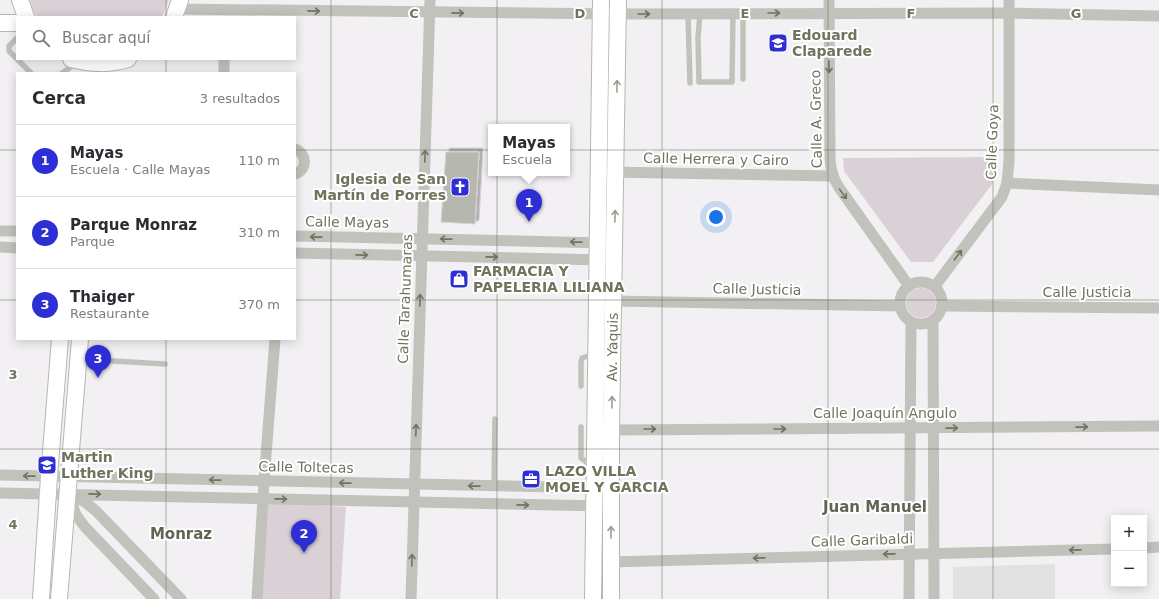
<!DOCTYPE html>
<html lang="es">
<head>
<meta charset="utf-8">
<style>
	:root { --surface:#fff; --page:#f7f7f7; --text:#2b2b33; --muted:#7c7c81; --line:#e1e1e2; --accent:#2e2ed5 }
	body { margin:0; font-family:"DejaVu Sans",sans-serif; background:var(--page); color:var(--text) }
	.controls { position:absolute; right:12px; bottom:12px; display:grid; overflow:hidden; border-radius:0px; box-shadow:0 2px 10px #0003 }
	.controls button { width:36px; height:36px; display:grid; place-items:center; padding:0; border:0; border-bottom:1px solid var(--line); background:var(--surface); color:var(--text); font:20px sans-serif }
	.you { position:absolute; left:716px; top:217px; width:14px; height:14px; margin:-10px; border:3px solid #fff; border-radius:50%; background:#1a73e8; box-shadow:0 0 0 6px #1a73e833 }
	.badge { display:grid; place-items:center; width:26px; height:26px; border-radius:50%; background:var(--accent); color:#fff; font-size:13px; font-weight:700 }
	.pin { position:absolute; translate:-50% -33px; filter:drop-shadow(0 1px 2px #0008) }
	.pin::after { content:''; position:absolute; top:21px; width:14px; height:12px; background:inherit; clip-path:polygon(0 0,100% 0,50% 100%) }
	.popup { position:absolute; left:488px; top:124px; width:82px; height:52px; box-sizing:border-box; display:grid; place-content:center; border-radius:0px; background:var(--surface); filter:drop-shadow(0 1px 3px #0005); font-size:13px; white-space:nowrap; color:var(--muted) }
	.popup b { font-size:15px; color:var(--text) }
	.popup::after { content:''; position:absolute; left:50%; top:100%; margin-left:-8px; border:8px solid transparent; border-top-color:var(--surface) }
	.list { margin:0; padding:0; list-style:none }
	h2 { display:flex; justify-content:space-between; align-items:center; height:52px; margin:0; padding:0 16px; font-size:17px }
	h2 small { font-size:13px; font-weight:400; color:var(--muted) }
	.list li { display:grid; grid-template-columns:26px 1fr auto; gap:12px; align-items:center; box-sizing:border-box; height:72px; padding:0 16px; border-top:1px solid var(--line) }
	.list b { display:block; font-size:15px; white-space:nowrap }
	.list p { margin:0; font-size:13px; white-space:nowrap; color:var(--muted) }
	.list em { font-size:13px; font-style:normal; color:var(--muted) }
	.icon { flex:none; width:22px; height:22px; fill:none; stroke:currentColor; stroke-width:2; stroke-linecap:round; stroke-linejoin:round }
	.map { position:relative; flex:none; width:1159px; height:599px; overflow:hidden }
	.search { position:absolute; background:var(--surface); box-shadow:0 2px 10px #0003; left:16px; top:16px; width:280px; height:44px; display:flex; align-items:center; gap:10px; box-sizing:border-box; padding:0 14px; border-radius:0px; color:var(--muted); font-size:15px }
	.panel { position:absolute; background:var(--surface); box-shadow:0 2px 10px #0003; left:16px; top:72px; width:280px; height:268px; border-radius:0px }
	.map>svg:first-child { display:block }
</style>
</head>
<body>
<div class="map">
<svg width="1159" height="599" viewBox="0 0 1159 599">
	<defs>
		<filter id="shadow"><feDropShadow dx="3.5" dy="-3.5" stdDeviation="0" flood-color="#0004"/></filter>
	</defs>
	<rect width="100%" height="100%" fill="#f3f0f3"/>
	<path fill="#e2e1e1" d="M 1055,564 L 1055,599 L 953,599 L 953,567 Z"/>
	<g fill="#dad1d7">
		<path d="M 30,0 L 169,0 L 162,17 L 37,17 L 33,10 Z"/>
		<path d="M 992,157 L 993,183 L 933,262 L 911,262 L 844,171 L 843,158 Z"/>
		<circle cx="921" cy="303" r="15"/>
		<path d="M 267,502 L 346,507 L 340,599 L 261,599 Z"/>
	</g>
	<path fill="#b6b7ae" stroke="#d4d2d5" filter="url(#shadow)" d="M 446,152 L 479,152 L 475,224 L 441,222 Z"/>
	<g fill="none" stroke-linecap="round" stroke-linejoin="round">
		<defs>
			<g id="secondary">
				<path d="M 20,0 L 26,17"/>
				<path d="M 174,17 L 180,0"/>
				<path d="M 0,23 L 17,23"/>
				<path d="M 71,59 C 91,64 108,65 128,59"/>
				<path d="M 41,599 L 49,477 L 60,339"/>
				<path d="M 59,599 L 80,339"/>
				<path d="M 593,599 L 601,0"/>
				<path id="s1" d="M 611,599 L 611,430 L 618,0"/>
			</g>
		</defs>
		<use href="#secondary" stroke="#b5b7ad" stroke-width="18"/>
		<g stroke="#c0c2bb" stroke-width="5.5">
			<path d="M 688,14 L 690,83"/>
			<path d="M 700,14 L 698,37 L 699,82 L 732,82 L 733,14"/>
			<path d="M 743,14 L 743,79"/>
			<path d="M 17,38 L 9,46 L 9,51 L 31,73"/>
			<path d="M 62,73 L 77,63"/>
			<path d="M 79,359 L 165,364"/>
			<path d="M 581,386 L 581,362 L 582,358 L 594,354"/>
			<path d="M 581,427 L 581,458 L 593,467"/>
			<path d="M 494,486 L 495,419"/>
		</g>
		<g stroke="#c0c2bb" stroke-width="11">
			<path d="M 829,0 L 830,156 C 830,168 832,176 838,186 L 909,286"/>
			<path d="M 177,9 L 618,14 L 1009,13 L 1159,16"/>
			<path d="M 224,59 L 224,73"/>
			<path d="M 295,149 C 307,153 308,170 295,174"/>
			<path d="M 609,172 L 833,176"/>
			<path d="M 1007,183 L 1159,190"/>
			<path d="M 0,231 L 17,231"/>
			<path d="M 295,236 L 604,243"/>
			<path d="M 0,247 L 17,248"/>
			<path d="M 295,253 L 604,260"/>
			<circle cx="921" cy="303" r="21"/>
			<path d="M 935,286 L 1002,197 L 1007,183 L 1009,161 L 1009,0"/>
			<path d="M 613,301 L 900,306"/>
			<path d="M 942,306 L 1159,308"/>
			<path d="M 933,320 L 934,599"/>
			<path d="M 611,430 L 1159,426"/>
			<path d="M 0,475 L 601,488"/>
			<path d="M 0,493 L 601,506"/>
			<path d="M 71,495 L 85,502 L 96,511 L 181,599"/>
			<path d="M 69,496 L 76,515 L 85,527 L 154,599"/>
			<path d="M 1144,548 L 1159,547"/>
			<path d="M 611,562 L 1114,549"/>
			<path d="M 257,599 L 264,481 L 275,339"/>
			<path d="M 411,599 L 430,0"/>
			<path d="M 909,599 L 911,322"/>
		</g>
		<use href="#secondary" stroke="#fff" stroke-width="16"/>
	</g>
	<defs><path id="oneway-shaft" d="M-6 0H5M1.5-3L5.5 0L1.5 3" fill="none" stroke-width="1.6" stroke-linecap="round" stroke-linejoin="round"/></defs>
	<g stroke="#6f745d">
		<use href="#oneway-shaft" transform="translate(314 11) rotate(1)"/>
		<use href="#oneway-shaft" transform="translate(458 13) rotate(1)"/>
		<use href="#oneway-shaft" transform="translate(774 13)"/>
		<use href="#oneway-shaft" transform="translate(644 14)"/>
		<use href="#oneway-shaft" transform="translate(829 67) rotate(90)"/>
		<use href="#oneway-shaft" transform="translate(425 156) rotate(-88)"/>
		<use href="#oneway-shaft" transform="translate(843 194) rotate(55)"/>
		<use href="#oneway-shaft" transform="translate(316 237) rotate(-179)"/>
		<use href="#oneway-shaft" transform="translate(446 239) rotate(-179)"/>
		<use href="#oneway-shaft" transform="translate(576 242) rotate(-179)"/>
		<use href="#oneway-shaft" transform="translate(362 255) rotate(1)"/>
		<use href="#oneway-shaft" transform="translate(958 255) rotate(-53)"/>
		<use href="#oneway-shaft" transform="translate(492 257) rotate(1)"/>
		<use href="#oneway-shaft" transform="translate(420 300) rotate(-88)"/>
		<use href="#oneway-shaft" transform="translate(1082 427) rotate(-1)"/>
		<use href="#oneway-shaft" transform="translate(952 428) rotate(-1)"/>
		<use href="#oneway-shaft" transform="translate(650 429)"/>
		<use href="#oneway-shaft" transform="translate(780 429)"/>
		<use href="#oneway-shaft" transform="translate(416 430) rotate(-88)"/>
		<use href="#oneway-shaft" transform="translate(29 476) rotate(-179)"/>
		<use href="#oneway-shaft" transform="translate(215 480) rotate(-179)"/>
		<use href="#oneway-shaft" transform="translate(345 483) rotate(-179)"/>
		<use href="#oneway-shaft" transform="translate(474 486) rotate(-179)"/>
		<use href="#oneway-shaft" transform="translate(95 494) rotate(1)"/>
		<use href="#oneway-shaft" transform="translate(281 499) rotate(1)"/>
		<use href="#oneway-shaft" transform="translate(523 505) rotate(1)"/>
		<use href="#oneway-shaft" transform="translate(1075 550) rotate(179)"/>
		<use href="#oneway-shaft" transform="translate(889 554) rotate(179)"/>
		<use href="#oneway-shaft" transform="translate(759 558) rotate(179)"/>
		<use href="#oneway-shaft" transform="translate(412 560) rotate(-88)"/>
	</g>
	<g stroke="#9a9e8e">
		<use href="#oneway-shaft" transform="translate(617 86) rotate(-89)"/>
		<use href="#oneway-shaft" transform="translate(615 216) rotate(-89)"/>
		<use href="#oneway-shaft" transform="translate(612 402) rotate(-89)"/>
		<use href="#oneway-shaft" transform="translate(611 532) rotate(-90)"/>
	</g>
	<path fill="none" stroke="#6f745d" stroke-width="1" stroke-opacity="0.55" d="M 166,0 L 166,17M 331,0 L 331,599M 497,0 L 497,599M 662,0 L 662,599M 828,0 L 828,599M 993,0 L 993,599M 166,59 L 166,73M 0,150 L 17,150M 295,150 L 1159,150M 0,300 L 17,300M 295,300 L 1159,300M 166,339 L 166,599M 0,449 L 1159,449"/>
	<defs>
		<symbol id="school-square" viewBox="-11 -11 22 22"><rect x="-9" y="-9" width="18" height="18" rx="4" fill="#2e2ed5" stroke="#fff"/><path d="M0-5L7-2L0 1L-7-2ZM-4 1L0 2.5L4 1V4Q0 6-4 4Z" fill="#fff"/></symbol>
		<symbol id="church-square" viewBox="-11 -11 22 22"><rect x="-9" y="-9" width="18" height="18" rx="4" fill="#2e2ed5" stroke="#fff"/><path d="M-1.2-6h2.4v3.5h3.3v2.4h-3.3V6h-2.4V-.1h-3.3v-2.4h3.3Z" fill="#fff"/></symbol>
		<symbol id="shop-square" viewBox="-11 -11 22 22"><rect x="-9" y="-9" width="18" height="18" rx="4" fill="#2e2ed5" stroke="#fff"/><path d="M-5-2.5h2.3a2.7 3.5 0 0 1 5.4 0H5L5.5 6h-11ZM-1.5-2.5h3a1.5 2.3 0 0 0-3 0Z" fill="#fff"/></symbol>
		<symbol id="office-square" viewBox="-11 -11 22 22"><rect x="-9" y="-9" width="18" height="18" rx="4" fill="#2e2ed5" stroke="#fff"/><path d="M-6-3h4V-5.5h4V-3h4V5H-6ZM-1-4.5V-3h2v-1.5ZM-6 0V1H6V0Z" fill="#fff"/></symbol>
	</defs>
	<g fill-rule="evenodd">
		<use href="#school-square" x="767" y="32" width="22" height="22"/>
		<use href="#church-square" x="449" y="176" width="22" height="22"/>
		<use href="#shop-square" x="448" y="268" width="22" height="22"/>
		<use href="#school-square" x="36" y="454" width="22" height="22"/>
		<use href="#office-square" x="520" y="468" width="22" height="22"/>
	</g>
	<g text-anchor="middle" stroke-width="4" stroke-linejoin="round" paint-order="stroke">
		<g font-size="14" font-weight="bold" fill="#6f745d" stroke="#fff" text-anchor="start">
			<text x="792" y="40">Edouard<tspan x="792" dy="16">Claparede</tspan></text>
			<text x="446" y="184" text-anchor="end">Iglesia de San<tspan x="446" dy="16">Martín de Porres</tspan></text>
			<text x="473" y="276">FARMACIA Y<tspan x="473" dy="16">PAPELERIA LILIANA</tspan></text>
			<text x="61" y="462">Martin<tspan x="61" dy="16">Luther King</tspan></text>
			<text x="545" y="476">LAZO VILLA<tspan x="545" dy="16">MOEL Y GARCIA</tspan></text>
		</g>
		<g font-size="14" fill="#6f745d" stroke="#fff">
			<text transform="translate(816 119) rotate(-91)" y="5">Calle A. Greco</text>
			<text transform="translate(992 142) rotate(-88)" y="5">Calle Goya</text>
			<text transform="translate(716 159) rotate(1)" y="5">Calle Herrera y Cairo</text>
			<text transform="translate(347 222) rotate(1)" y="5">Calle Mayas</text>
			<text transform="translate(757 289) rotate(1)" y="5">Calle Justicia</text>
			<text x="1087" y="297">Calle Justicia</text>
			<text transform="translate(405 299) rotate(-88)" y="5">Calle Tarahumaras</text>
			<text dy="5" stroke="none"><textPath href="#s1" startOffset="252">Av. Yaquis</textPath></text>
			<text x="885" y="418">Calle Joaquín Angulo</text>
			<text transform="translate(306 467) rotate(1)" y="5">Calle Toltecas</text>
			<text transform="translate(862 540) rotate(-2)" y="5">Calle Garibaldi</text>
		</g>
		<g font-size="15" font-weight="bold" fill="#606452" stroke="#fff">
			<text x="875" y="512">Juan Manuel</text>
			<text x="181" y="539">Monraz</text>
		</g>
	</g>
	<g font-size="13" text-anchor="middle" font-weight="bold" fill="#6f745d" stroke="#fff" stroke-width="4" stroke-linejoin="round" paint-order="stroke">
		<text x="414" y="18">C</text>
		<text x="580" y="18">D</text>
		<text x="745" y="18">E</text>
		<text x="911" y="18">F</text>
		<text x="1076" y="18">G</text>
		<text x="13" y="379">3</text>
		<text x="13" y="529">4</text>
	</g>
</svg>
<div class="controls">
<button>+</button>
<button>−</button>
</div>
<div class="you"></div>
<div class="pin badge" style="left:529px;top:222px">1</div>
<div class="popup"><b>Mayas</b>Escuela</div>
<div class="pin badge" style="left:304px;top:553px">2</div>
<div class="pin badge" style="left:98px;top:378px">3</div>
<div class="search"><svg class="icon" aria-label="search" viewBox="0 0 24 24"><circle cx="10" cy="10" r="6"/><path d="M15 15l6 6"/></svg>Buscar aquí</div>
<section class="panel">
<h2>Cerca<small>3 resultados</small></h2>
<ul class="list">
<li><span class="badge">1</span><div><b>Mayas</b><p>Escuela · Calle Mayas</p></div><em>110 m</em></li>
<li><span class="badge">2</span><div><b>Parque Monraz</b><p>Parque</p></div><em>310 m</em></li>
<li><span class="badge">3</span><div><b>Thaiger</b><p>Restaurante</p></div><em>370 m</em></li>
</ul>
</section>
</div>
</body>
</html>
